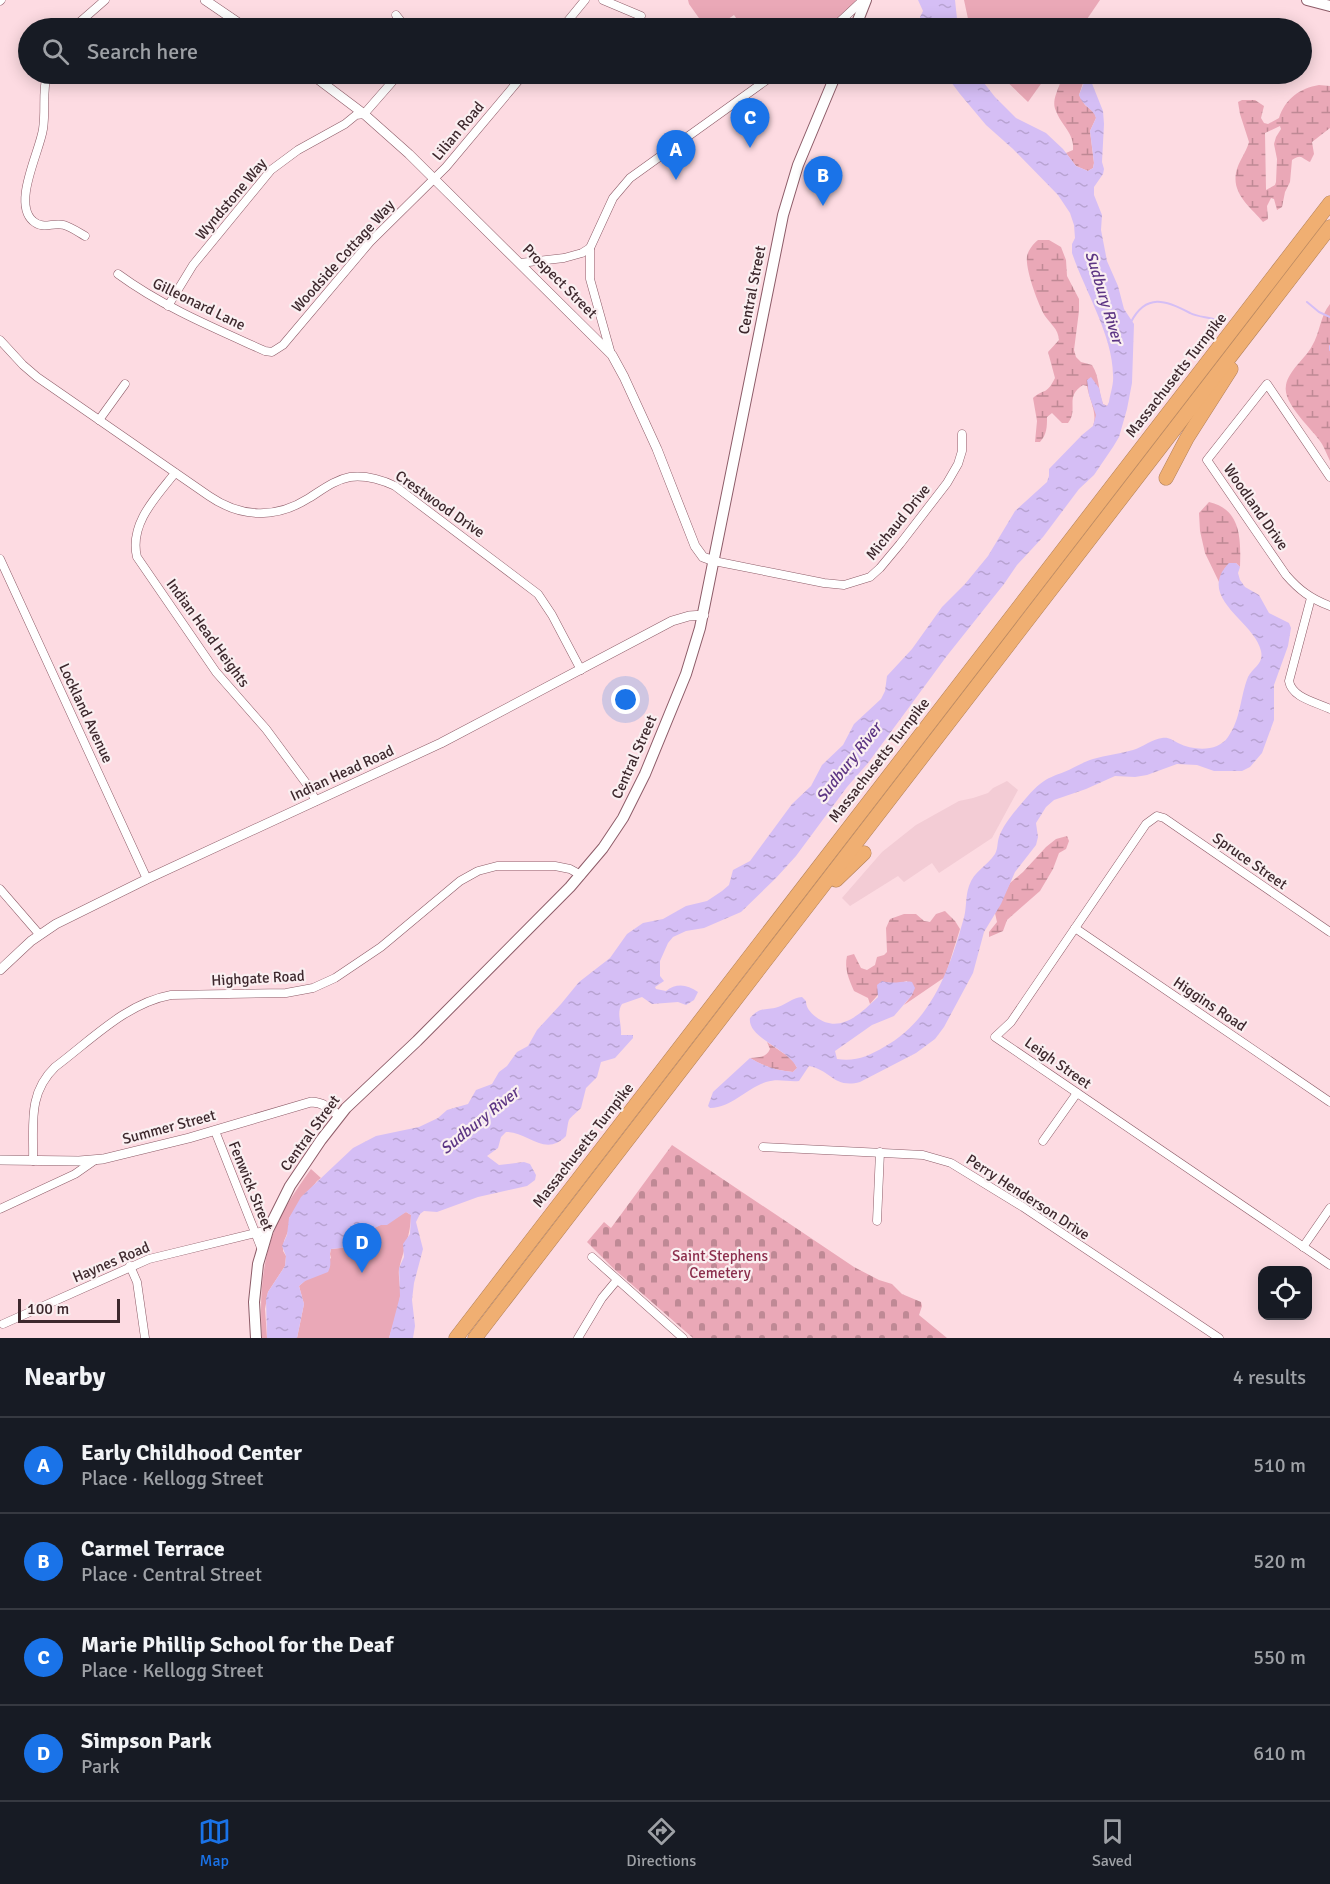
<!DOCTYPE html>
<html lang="en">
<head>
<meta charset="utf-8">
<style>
	:root { --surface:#171b24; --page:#242831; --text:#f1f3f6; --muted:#9ea1a6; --line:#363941; --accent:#1a73e8 }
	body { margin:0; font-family:Signika,sans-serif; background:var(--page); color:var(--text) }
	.controls { position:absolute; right:18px; bottom:18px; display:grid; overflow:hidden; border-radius:12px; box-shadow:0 3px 15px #0003 }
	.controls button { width:54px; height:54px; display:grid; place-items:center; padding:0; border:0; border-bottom:2px solid var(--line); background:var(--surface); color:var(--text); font:30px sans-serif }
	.scale { position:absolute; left:18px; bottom:15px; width:102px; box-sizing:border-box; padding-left:6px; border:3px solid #3d282d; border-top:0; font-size:16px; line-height:21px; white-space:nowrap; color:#3d282d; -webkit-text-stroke:4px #faeff1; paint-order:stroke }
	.you { position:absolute; left:626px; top:700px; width:21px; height:21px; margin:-15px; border:4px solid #fff; border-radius:50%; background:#1a73e8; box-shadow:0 0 0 9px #1a73e833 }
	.badge { display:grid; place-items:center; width:39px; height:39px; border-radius:50%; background:var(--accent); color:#fff; font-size:20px; font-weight:700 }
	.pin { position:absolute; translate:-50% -50px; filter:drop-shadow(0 2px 3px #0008) }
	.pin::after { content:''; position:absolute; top:32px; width:21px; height:18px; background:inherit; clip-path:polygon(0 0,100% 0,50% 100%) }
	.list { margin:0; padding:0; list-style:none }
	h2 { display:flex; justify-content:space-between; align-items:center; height:78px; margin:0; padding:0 24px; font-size:26px }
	h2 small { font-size:20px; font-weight:400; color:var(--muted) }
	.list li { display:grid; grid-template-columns:39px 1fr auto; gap:18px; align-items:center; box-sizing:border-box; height:96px; padding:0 24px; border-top:2px solid var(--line) }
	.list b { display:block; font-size:22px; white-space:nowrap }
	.list p { margin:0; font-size:20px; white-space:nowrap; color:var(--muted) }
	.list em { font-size:20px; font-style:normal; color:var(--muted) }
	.icon { flex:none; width:33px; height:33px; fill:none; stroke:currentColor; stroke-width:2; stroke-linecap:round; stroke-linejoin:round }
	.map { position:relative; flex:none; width:1330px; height:1338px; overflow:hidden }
	.search { position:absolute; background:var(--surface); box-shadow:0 3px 15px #0003; left:18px; right:18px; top:18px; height:66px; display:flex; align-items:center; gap:15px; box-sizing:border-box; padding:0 21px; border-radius:33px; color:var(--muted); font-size:22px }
	.sheet { height:462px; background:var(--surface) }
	nav { display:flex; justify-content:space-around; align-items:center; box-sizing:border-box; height:84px; border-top:2px solid var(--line); background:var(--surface); font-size:16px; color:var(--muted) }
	nav a { display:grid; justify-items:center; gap:3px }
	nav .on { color:var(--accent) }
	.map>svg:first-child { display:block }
</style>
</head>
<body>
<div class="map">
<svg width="1330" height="1338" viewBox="0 0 1330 1338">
	<defs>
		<pattern id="wetland-marsh" width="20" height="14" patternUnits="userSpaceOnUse" patternTransform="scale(1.5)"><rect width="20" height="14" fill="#eaa8b7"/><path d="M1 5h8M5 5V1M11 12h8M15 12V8" fill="none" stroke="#bf8995"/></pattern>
		<pattern id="cemetery-stones" width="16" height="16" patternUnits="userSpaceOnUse" patternTransform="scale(1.5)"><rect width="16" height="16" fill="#eaa8b7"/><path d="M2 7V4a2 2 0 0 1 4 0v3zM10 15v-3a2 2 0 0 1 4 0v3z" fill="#bf8995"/></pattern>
		<pattern id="water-ripples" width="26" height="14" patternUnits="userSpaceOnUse" patternTransform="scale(1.5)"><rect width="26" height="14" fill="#d5bef5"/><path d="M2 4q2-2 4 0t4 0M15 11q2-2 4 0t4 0" fill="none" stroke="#b8a3d2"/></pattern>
	</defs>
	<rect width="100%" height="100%" fill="#fddbe2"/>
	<path fill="#f3ccd5" d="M 1007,781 L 1018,790 L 992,838 L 939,873 L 932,863 L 904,882 L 898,876 L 850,906 L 842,898 L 882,852 L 916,825 L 959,801 L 973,798 L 988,793 L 993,788 Z"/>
	<g fill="url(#wetland-marsh)" fill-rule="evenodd">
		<path d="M 1062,74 L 1089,74 L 1091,81 L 1088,79 L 1083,83 L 1079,95 L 1085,105 L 1095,113 L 1096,118 L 1090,131 L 1094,163 L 1093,168 L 1088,171 L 1076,166 L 1066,153 L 1073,150 C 1075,134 1061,125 1056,111 C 1050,98 1062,86 1062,74 Z"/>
		<path d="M 1319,85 L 1330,86 L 1330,128 L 1312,142 L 1314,154 L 1310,162 C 1302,159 1302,153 1292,160 L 1290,182 L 1285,192 L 1282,207 L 1277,210 L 1274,199 L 1271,198 L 1267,206 L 1268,219 L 1263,222 C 1252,208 1232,195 1236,173 C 1238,162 1246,153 1249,142 L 1240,114 L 1238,102 L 1242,100 L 1255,100 L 1264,106 L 1261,118 L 1264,123 L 1268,124 L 1279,118 C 1285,99 1300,88 1319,85 ZM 1280,126 L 1281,129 L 1276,137 L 1274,144 L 1277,159 L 1276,182 L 1275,185 L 1266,190 L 1265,133 Z"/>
		<path d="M 1038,240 L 1049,240 L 1061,247 L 1066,260 L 1067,276 L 1079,299 L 1079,311 L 1074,350 L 1076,357 L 1081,362 L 1092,365 C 1100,377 1098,392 1103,404 L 1107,406 L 1093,426 C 1098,413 1089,399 1087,386 L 1083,385 C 1064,397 1079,409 1068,423 L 1062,423 L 1052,413 L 1047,417 C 1047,427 1047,434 1040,442 L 1035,442 L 1037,421 L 1033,398 C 1044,388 1046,396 1055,378 L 1048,352 L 1059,340 C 1058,328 1051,325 1045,316 C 1038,304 1025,269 1027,256 C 1029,249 1033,244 1038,240 Z"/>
		<path d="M 1330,304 L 1330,461 C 1327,455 1325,449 1322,444 C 1313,429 1282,404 1286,385 C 1289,370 1305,359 1312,346 C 1320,333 1320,316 1330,304 Z"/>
		<path d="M 1209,502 C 1241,509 1241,539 1240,567 L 1236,563 L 1225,568 L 1219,582 L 1205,553 L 1200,531 L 1199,513 Z"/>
		<path d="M 1067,836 L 1069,841 L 1066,849 L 1059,853 L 1053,869 L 1040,891 L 1007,920 L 1003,931 L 989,937 L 989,932 L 997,922 L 995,913 L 1010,883 L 1023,872 L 1046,847 L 1056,839 Z"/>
		<path d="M 945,911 L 955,921 L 960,929 L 945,977 L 904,1005 L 912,995 L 907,981 L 897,984 L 888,983 L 870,1004 L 868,998 L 854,991 C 849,980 844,968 847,956 L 854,954 L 861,968 L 867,970 L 875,965 L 877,957 L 884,955 L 887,952 L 886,928 L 890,919 L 904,914 L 916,914 L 924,921 L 930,922 L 936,914 Z"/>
		<path d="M 767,1042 L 786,1055 L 794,1062 L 797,1068 L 793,1072 C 777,1071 763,1066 750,1058 C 759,1057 766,1058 770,1049 Z"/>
	</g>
	<path fill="url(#cemetery-stones)" d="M 672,1145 L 854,1267 L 879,1280 L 892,1284 L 902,1294 L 921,1302 L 922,1306 L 919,1315 L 947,1338 L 693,1338 L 614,1269 L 587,1242 L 604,1222 L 611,1228 Z"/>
	<g fill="#eaa8b7">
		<path d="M 688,0 L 856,0 L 850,10 L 831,28 L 743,28 L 734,15 L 715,28 L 706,28 L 689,4 Z"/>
		<path d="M 964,0 L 1100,0 L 1081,28 L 970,28 Z"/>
		<path d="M 999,74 L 1048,74 L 1028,102 Z"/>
		<path d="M 311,1169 L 321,1178 L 317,1181 L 289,1218 L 289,1229 L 284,1241 L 283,1251 L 286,1256 L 285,1266 L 268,1292 L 265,1309 L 267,1338 L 262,1338 C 259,1294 262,1251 283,1212 C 291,1197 301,1183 311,1169 Z"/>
		<path d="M 406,1212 L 411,1215 C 411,1234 403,1251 399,1269 C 398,1278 401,1288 400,1297 C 398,1310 393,1325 389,1338 L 297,1338 L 304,1304 L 299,1286 L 331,1258 L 330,1254 L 331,1249 L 359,1246 L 372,1229 Z"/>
	</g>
	<g fill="url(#water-ripples)">
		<path d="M 918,0 L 955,0 L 958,28 L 924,28 L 920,17 L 923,11 Z"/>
		<path d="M 945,74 L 977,74 L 995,97 L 1016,118 L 1046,133 L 1063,149 L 1076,166 L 1088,171 L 1093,168 L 1094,163 L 1090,131 L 1096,118 C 1093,108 1082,106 1079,95 L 1085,80 L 1088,79 L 1091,81 L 1103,111 L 1104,124 L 1102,162 L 1104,169 L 1103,174 L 1094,187 L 1094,195 L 1102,215 L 1101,230 L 1107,261 L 1118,286 L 1124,309 L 1134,324 L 1132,383 L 1127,409 L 1119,437 L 1113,447 L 1094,475 L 1079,489 L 1043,537 L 1017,565 L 1004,584 L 946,657 L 868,763 L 847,787 L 796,856 L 776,878 L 741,912 L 704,928 L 686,931 L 673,937 L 668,943 L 660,961 L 660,976 L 664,981 L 655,987 L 656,989 L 666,991 C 676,983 687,984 698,992 L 694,1000 L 686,1005 L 678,1002 L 652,1004 L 642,997 L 622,1004 C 616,1013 622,1024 621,1035 L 633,1035 L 633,1038 L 615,1058 L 601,1062 L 597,1077 L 586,1088 L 581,1108 C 566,1123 570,1114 566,1136 C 545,1158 527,1131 506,1132 L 501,1137 L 498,1148 L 487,1156 L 499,1165 L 524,1162 L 530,1164 L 536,1175 L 535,1180 L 527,1186 L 478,1197 L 437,1212 L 424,1211 L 420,1214 L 416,1222 L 423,1249 L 414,1283 L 412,1300 L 415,1326 L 413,1338 L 389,1338 L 400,1296 L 399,1268 L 404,1257 L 403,1244 L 410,1234 L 411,1215 L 406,1212 L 387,1225 L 381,1225 L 372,1229 L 365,1241 L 359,1246 L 331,1249 C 328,1257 333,1263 328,1272 L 305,1281 L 299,1286 L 304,1304 L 297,1338 L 267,1338 L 266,1299 L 268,1292 L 285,1266 L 286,1256 L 282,1246 L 287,1235 L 289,1218 L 301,1197 L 353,1148 L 376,1136 L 419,1127 L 438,1118 L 447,1110 L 468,1104 L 476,1090 L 492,1084 L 499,1072 L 507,1066 L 517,1052 L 528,1046 L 537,1030 L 561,1004 L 579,982 L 610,958 L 627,934 L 643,923 L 663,919 L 686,906 L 707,901 L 722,891 L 729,885 L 733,870 L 750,861 L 792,804 L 811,786 L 822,765 L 843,745 L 854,724 L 881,699 L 885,691 L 887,676 L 912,649 L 942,607 L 965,584 L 988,556 L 1015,511 L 1047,482 L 1049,476 L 1049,469 L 1082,435 L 1093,426 L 1096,415 L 1089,395 L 1087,380 L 1091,377 L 1099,388 L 1103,404 L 1107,406 L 1109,402 C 1110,394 1114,384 1113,375 C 1113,336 1084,289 1072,253 L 1072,244 L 1075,238 L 1074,225 L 1070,213 L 1058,195 L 1013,149 L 986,125 L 960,94 Z"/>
		<path d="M 1229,563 L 1236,563 L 1240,567 L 1238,573 L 1240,580 L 1245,587 L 1259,595 L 1269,613 L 1289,623 L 1291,628 L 1288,646 L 1274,685 L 1274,720 L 1262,753 L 1250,767 L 1242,771 L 1214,771 L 1197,765 L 1177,764 L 1147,775 L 1135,777 L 1115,776 L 1086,789 L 1054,800 L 1046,807 L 1036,823 L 1038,837 L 1036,845 L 1015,872 L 1001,904 L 984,932 L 973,973 L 944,1027 L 935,1039 L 916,1053 L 860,1082 C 834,1089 831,1070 809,1066 L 799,1081 C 787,1082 778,1078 766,1082 C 745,1089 733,1107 710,1108 L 708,1106 L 713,1092 L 750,1058 C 763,1066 778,1071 793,1072 L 797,1068 C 789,1049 747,1038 750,1018 C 761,1006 765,1011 778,1007 C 787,1004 792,998 802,997 L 806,1001 C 806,1008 810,1012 816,1017 C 840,1035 861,1013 878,997 L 877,985 L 882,981 C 895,985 903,980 912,982 L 915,988 L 912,995 L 894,1016 L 872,1025 L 835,1051 L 837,1059 C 855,1062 869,1056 884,1047 C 931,1021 949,971 963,921 C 967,910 965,897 969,886 C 974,871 987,866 995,854 C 998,849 997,843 999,837 C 1002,828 1010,817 1016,810 C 1022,803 1033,789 1040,784 C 1047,778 1056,775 1064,772 C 1074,768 1083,762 1093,759 C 1106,755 1120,754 1133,750 C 1143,747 1152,739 1162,738 C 1169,737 1172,740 1178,743 C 1194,751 1218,752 1228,737 C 1241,719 1240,697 1248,677 C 1253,667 1264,664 1261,651 C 1255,621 1195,598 1229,563 Z"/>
	</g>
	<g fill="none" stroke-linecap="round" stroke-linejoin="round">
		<g stroke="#d5bef5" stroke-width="2">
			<path d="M 1307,302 L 1319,312 L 1330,317"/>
			<path d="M 1131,322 C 1146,293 1166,300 1190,313 C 1197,317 1209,317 1217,320"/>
			<path d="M 1330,346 L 1330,350"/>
		</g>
		<defs>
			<g id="minor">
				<path d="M 603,0 L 641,16"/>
				<path d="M 0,1 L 1,0"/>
				<path d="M 396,15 L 406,28"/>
				<path d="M 73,28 L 105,0"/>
				<path d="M 562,28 L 585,0"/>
				<path d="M 833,28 L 863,0"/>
				<path d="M 47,74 C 42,92 46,110 43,129 C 40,151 12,203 33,221 C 43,230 53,222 64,225 C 71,227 78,232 85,236"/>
				<path d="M 590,248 L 590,279 L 611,354"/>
				<path d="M 520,263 L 564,258 L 582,253 L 590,248 L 613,198 L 630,178 L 775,74"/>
				<path d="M 118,274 C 163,307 214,328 265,351 L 272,352 L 283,345 L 370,242 L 446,167 L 524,74"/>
				<path d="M 168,306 L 193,265 L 271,170 L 298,150 L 345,124 L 356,115 L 364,114 L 399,74"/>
				<path d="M 0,340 L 23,365 L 37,377 L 209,496 C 241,518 276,519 309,498 C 322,490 334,480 350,477 C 366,475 380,479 395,486 L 538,594 L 552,615 L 581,670"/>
				<path d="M 99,420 L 125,384"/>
				<path d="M 175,473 C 156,497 129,524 137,557 L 216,672 L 266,729 L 306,783 L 316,801"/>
				<path d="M 1330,477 L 1267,384 L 1207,460 L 1286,575 C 1299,590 1311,599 1330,606"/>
				<path d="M 0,559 L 147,879"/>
				<path d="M 714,561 L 824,583 L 844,585 L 870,577 L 880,568 L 900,544 L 947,483 L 958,464 L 962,451 L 962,434"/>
				<path d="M 1311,598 L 1289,681 C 1292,698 1316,702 1330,709"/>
				<path d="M 0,889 L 39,934"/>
				<path d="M 1075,928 L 1330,1102"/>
				<path d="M 1330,932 L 1164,818 L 1157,816 L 1146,824 L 1011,1022 L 995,1037 L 1330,1265"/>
				<path d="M 215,1131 L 262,1250"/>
				<path d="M 1043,1141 L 1077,1093"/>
				<path d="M 763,1147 L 923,1155 L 951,1163 L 1023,1207 L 1219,1338"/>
				<path d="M 33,1161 C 34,1126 27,1094 55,1067 C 90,1041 126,1003 171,995 L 286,993 L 313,988 L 335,978 L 381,947 L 460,881 L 478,871 L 497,866 L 555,866 L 570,869 L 581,875"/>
				<path d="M 0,1209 L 75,1174 L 95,1160"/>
				<path d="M 877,1221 L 880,1152"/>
				<path d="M 1303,1247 L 1330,1208"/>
				<path d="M 592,1257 L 683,1338"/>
				<path d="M 130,1266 L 137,1282 L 145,1338"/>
				<path d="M 3,1324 L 149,1259 L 268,1230"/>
				<path d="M 578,1338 L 602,1298 L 617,1280"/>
			</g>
			<g id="tertiary">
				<path d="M 205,0 L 246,28"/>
				<path d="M 311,74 L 364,114 L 409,154 L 612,355 L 624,377 L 657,449 L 695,546 L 703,557 L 714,561"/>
				<path d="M 0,970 L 31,941 L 56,924 L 147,879 L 441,743 L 672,621 L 689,616 L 704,615"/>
				<path d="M 0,1160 L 79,1161 L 103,1159 L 189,1138 L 311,1102 C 322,1102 330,1108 339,1116"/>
			</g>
			<g id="secondary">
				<path d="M 1307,0 L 1330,6"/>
				<path d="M 855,28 L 866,0"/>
				<path d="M 256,1338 L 254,1302 L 258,1264 L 268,1230 L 290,1186 L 321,1140 L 346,1108 L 417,1041 L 570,887 L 603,848 L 623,818 L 645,774 L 686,674 L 700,628 L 783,215 L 798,165 L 836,74"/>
			</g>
			<g id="motorway">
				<path d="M 1166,478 L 1187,438 L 1231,369"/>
				<path d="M 836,880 L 864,853"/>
				<path d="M 456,1338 L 1330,203"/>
				<path d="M 475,1338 L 1330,227"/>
			</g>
		</defs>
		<use href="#minor" stroke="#8d5c68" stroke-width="9"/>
		<use href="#tertiary" stroke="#8d5c68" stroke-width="10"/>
		<use href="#secondary" stroke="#8d5c68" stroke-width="12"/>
		<use href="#motorway" stroke="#b1805a" stroke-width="15"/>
		<use href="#minor" stroke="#fff" stroke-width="8"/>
		<use href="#tertiary" stroke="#fff" stroke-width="9"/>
		<use href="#secondary" stroke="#fff" stroke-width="10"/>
		<use href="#motorway" stroke="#f0af72" stroke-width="14"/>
	</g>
	<g text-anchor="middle" stroke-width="4.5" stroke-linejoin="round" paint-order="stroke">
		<g font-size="15" fill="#3d282d" stroke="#faeff1">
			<text transform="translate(458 131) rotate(-50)" y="5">Lilian Road</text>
			<text transform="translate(231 199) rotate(-50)" y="5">Wyndstone Way</text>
			<text transform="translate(343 256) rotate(-48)" y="5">Woodside Cottage Way</text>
			<text transform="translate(560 281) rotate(45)" y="5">Prospect Street</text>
			<text transform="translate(752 290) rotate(-79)" y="5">Central Street</text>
			<text transform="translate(199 304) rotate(26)" y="5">Gilleonard Lane</text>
			<text transform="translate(1176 375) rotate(-52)" y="5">Massachusetts Turnpike</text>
			<text transform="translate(440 504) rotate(35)" y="5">Crestwood Drive</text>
			<text transform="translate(1256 507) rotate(55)" y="5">Woodland Drive</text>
			<text transform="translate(898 522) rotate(-51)" y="5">Michaud Drive</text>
			<text transform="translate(208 633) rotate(54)" y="5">Indian Head Heights</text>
			<text transform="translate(86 713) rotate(65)" y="5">Lockland Avenue</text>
			<text transform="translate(634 757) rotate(-66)" y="5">Central Street</text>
			<text transform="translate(879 760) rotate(-52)" y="5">Massachusetts Turnpike</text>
			<text transform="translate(342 773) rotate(-25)" y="5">Indian Head Road</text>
			<text transform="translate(1250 861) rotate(35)" y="5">Spruce Street</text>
			<text transform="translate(258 978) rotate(-3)" y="5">Highgate Road</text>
			<text transform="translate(1210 1004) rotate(34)" y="5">Higgins Road</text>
			<text transform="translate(1058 1063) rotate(35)" y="5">Leigh Street</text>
			<text transform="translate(169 1127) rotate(-15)" y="5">Summer Street</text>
			<text transform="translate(310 1133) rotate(-54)" y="5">Central Street</text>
			<text transform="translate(583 1145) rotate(-52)" y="5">Massachusetts Turnpike</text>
			<text transform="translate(251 1186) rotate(68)" y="5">Fenwick Street</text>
			<text transform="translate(1028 1197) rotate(33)" y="5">Perry Henderson Drive</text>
			<text transform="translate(111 1262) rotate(-23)" y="5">Haynes Road</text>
		</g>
		<g font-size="15" fill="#8c2e4d" stroke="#faeff1">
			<text x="720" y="1261">Saint Stephens<tspan x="720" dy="17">Cemetery</tspan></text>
		</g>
		<g font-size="16" font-style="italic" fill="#5c3584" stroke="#faeff1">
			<text transform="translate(1105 297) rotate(73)" y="6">Sudbury River</text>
			<text transform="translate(848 762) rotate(-52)" y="6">Sudbury River</text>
			<text transform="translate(479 1120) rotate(-39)" y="6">Sudbury River</text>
		</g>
	</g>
</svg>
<div class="controls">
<button><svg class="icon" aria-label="locate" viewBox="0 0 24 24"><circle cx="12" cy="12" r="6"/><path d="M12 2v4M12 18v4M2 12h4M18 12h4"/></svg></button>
</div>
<div class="scale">100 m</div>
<div class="you"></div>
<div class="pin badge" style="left:676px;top:180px">A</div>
<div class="pin badge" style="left:823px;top:206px">B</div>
<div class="pin badge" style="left:750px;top:148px">C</div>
<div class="pin badge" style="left:362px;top:1273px">D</div>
<div class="search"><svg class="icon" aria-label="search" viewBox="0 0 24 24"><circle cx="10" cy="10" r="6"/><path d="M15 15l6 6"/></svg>Search here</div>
</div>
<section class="sheet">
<h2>Nearby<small>4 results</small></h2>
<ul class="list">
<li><span class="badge">A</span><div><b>Early Childhood Center</b><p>Place · Kellogg Street</p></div><em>510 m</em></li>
<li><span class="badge">B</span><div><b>Carmel Terrace</b><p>Place · Central Street</p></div><em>520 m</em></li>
<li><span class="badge">C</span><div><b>Marie Phillip School for the Deaf</b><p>Place · Kellogg Street</p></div><em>550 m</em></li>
<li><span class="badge">D</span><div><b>Simpson Park</b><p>Park</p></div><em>610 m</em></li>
</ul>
</section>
<nav>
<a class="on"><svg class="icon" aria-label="map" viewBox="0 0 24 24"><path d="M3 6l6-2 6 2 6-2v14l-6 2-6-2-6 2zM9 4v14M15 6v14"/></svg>Map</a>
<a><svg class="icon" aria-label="directions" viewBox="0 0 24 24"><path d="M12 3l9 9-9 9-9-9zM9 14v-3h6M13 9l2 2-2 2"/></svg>Directions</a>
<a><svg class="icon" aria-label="saved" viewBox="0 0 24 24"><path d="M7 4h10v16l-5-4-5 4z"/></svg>Saved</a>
</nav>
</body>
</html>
